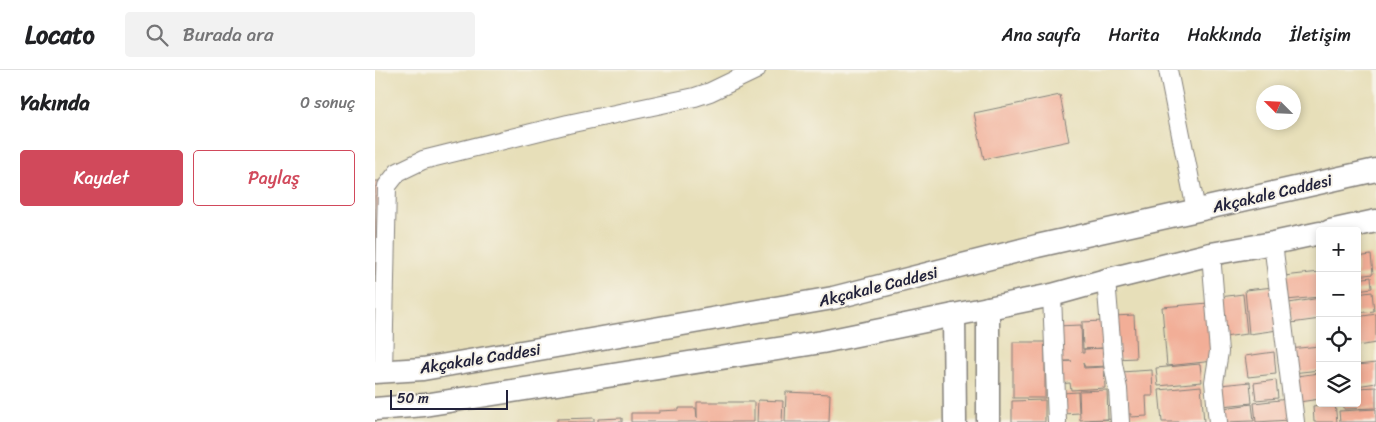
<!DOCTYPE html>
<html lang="tr">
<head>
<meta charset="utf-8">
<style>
	:root { --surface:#fff; --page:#f2f2f2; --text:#202124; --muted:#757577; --line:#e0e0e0; --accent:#d1495b }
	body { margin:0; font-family:Sriracha,sans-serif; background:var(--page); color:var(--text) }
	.controls { position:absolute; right:15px; bottom:15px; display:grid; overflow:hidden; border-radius:5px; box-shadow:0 2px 8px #0003 }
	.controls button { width:45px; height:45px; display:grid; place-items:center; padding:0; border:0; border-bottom:1px solid var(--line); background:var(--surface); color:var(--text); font:25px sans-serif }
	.compass { position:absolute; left:881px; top:15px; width:45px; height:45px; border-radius:50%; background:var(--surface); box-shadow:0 2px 8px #0003; rotate:294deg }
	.scale { position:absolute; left:15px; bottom:12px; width:118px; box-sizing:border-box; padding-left:5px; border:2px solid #22223b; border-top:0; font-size:14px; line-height:18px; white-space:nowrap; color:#22223b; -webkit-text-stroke:4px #f7f3e8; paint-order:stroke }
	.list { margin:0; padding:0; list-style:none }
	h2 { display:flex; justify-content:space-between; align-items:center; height:65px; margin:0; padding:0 20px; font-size:21px }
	h2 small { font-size:16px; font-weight:400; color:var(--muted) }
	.actions { display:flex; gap:10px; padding:15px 20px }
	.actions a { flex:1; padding:11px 0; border:1px solid var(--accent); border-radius:5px; text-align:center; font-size:18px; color:var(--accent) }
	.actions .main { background:var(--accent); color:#fff }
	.icon { flex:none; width:28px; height:28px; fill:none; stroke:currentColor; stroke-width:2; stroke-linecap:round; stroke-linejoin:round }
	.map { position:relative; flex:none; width:1001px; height:352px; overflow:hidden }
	header { display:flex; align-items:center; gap:30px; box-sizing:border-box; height:70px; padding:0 25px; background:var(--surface); border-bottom:1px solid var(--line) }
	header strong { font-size:24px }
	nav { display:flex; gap:28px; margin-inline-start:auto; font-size:18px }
	.search { width:350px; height:45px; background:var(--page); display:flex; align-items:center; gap:12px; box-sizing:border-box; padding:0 18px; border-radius:5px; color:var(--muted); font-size:19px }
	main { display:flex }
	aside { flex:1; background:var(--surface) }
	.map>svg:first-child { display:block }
</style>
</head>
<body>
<header>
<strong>Locato</strong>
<div class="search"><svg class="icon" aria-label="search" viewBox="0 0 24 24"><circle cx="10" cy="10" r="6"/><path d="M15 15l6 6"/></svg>Burada ara</div>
<nav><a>Ana sayfa</a><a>Harita</a><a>Hakkında</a><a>İletişim</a></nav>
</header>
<main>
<aside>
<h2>Yakında<small>0 sonuç</small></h2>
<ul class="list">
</ul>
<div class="actions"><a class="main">Kaydet</a><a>Paylaş</a></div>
</aside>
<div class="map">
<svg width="1001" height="352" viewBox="0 0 1001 352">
	<rect width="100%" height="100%" fill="#f7f3e8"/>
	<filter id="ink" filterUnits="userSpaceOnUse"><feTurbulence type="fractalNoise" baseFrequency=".02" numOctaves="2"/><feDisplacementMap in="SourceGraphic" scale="10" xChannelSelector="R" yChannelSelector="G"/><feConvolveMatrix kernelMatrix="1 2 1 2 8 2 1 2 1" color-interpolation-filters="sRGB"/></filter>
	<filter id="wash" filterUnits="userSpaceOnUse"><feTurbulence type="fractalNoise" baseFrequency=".0096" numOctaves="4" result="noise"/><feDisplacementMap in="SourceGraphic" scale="20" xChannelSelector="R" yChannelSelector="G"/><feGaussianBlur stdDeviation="1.12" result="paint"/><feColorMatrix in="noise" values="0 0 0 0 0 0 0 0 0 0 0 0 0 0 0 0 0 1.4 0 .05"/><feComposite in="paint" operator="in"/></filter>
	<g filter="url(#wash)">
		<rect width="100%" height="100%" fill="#e7dfb9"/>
		<g id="blocks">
			<g fill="#f2ae97">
				<path d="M 685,25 L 694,71 L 609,89 L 599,43 Z"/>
				<path d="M 0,111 L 8,111 L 7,205 L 0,205 Z"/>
				<path d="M 996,185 L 998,204 L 982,206 L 982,187 Z"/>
				<path d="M 945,202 L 945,227 L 911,230 L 909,206 Z"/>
				<path d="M 996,207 L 997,218 L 982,220 L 982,209 Z"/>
				<path d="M 899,217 L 903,260 L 874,264 L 870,220 Z"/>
				<path d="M 997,222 L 999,241 L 982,243 L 982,224 Z"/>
				<path d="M 868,224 L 872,264 L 849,267 L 845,227 Z"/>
				<path d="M 945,228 L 945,249 L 916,253 L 914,233 Z"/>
				<path d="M 833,233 L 839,291 L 792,296 L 787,237 Z"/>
				<path d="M 1001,244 L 1001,273 L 982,276 L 982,247 Z"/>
				<path d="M 759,245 L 761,288 L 740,289 L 739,246 Z"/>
				<path d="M 728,251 L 729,278 L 708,279 L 707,252 Z"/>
				<path d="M 706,255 L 707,283 L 709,283 L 709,279 L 732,278 L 733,296 L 710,297 L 708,293 L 709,298 L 729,297 L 730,318 L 696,320 L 695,313 L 683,314 L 682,292 L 697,291 L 683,291 L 681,256 Z"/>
				<rect x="638" y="272" width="32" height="56"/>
				<path d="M 945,276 L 945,300 L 917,303 L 914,279 Z"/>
				<path d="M 899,282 L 901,304 L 873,307 L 870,286 Z"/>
				<path d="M 1001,293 L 1001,313 L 982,316 L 982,295 Z"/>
				<path d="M 825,294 L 827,312 L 783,316 L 781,298 Z"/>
				<path d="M 777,300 L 778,326 L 771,326 L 772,346 L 756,347 L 756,344 L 748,344 L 746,302 Z"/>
				<path d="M 945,303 L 945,329 L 924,332 L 921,306 Z"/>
				<path d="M 901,310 L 903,328 L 881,330 L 879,313 Z"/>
				<path d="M 875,312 L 877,333 L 847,336 L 845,315 Z"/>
				<path d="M 826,316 L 829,352 L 787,352 L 784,320 Z"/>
				<path d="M 1001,317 L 1001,338 L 969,339 L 969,333 L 982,333 L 982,318 Z"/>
				<path d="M 732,320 L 733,349 L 705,350 L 704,321 Z"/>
				<path d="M 411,322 L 455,324 L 454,352 L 410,352 Z"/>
				<path d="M 703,322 L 704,343 L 688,344 L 687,323 Z"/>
				<path d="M 913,329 L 915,350 L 881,352 L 879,333 Z"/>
				<path d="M 383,330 L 408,331 L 407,352 L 382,352 Z"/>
				<path d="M 670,330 L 670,352 L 637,352 L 637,331 Z"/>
				<path d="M 322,332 L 379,332 L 379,352 L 256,352 L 256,343 L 284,343 L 284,341 L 304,340 L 304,338 L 321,338 L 322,348 Z"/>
				<path d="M 960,333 L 962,352 L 939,352 L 938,336 Z"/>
				<path d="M 877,334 L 879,351 L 849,352 L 848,338 Z"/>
				<path d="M 1001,339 L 1001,352 L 965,352 L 964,341 Z"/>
				<path d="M 219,348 L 219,352 L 182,352 L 182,349 Z"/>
				<path d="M 247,348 L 247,352 L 223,352 L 223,349 Z"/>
				<path d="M 742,349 L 742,352 L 716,352 L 716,350 Z"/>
			</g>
		</g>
	</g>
	<g filter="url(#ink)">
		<use href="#blocks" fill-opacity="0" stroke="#84807a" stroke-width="1"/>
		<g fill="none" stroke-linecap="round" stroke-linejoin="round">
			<defs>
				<g id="minor">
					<path d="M 793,0 L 821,140"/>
					<path d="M 898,173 L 920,352"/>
					<path d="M 836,184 L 844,282 L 839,312 L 843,352"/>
					<path d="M 731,210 L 738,294 L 743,319 L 745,352"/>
					<path d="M 677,225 L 682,352"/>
					<path d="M 8,302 L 12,116 L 23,102 L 48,90 L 193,54 L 320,27 L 335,22 L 381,0"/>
				</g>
				<g id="major">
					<path d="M 955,161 L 1001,151"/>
					<path d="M 579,245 L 580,352"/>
					<path d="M 0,302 L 48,299 L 458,228 L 662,176 L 1001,100"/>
					<path d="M 0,339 L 49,335 L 447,272 L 677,225 L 731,210 L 836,184 L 898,173 L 945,163"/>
					<path d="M 613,352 L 613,238"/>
				</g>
			</defs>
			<use href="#minor" stroke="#84807a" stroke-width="20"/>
			<use href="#major" stroke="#84807a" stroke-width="25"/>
			<use href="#minor" stroke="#fff" stroke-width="18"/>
			<use href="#major" stroke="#fff" stroke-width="22"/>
		</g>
	</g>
	<g text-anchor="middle" stroke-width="4" stroke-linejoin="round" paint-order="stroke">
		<g font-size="16" fill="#22223b" stroke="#f7f3e8">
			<text transform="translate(897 123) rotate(-13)" y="6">Akçakale Caddesi</text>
			<text transform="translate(503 216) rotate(-14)" y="6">Akçakale Caddesi</text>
			<text transform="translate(105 288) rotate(-9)" y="6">Akçakale Caddesi</text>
		</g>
	</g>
</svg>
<div class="controls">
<button>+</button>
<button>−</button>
<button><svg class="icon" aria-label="locate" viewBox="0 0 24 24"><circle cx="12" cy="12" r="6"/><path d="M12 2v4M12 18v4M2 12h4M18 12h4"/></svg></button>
<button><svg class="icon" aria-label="layers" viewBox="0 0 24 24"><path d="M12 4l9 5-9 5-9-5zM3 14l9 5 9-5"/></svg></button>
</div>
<svg class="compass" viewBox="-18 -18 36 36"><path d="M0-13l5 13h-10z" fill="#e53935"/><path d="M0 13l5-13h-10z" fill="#757577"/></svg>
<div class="scale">50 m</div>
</div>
</main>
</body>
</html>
